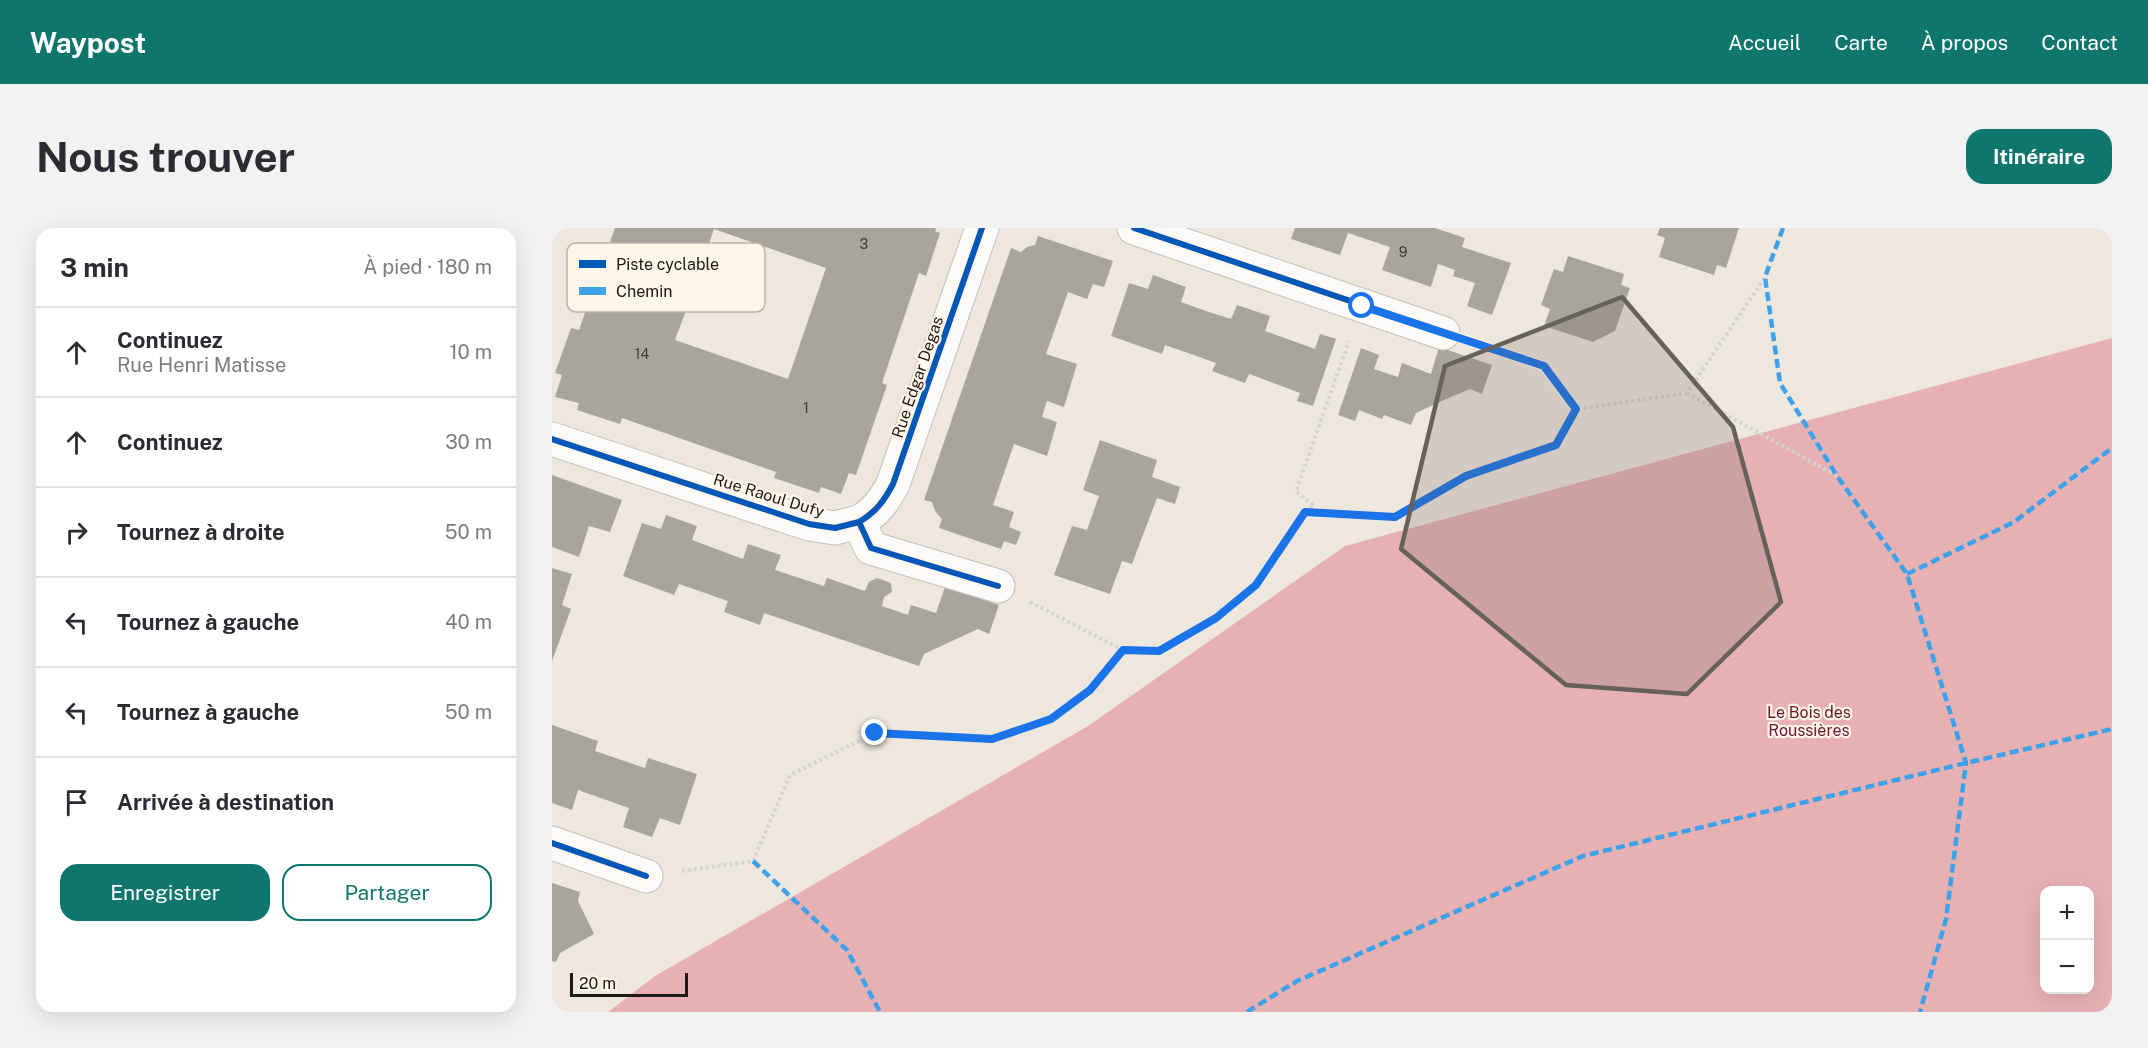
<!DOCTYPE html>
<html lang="fr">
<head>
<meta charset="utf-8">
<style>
	:root { --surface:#fff; --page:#f2f2f3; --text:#2b2b33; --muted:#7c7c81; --line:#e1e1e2; --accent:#0f766e }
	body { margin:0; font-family:"Public Sans",sans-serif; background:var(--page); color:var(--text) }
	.controls { position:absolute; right:18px; bottom:18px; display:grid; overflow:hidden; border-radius:12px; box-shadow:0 6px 24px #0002 }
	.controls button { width:54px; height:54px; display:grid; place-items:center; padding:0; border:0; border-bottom:2px solid var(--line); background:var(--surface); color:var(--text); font:30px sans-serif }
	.scale { position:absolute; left:18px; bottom:15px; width:118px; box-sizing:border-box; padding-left:6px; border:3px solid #1e1914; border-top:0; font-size:16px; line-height:21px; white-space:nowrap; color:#1e1914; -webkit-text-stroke:4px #fff5e8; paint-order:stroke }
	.stop { position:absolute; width:18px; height:18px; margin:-14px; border:4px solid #1a73e8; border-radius:50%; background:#fff }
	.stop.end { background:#1a73e8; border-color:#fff; box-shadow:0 2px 6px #0008 }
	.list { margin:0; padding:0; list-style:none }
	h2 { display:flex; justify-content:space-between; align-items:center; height:78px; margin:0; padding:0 24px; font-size:26px }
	h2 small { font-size:20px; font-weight:400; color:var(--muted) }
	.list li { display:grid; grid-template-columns:39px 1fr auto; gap:18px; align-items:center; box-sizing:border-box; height:90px; padding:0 24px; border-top:2px solid var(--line) }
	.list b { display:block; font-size:22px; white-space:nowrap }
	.list p { margin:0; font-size:20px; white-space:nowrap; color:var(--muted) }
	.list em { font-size:20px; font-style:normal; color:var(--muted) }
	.actions { display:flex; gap:12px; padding:18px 24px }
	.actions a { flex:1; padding:14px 0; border:2px solid var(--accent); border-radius:18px; text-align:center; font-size:21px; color:var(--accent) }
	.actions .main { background:var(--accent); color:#fff }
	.icon { flex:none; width:33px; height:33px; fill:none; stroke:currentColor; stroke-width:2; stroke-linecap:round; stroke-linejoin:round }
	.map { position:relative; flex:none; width:1560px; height:784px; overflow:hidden; border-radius:18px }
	header { display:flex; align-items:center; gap:36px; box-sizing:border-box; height:84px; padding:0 30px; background:var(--accent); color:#fff }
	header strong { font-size:28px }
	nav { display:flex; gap:33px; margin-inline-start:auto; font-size:21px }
	.intro { display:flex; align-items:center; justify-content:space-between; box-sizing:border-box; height:144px; padding:0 36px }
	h1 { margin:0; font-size:42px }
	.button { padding:15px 27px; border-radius:18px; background:var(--accent); color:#fff; font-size:21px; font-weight:700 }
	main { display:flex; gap:36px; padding:0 36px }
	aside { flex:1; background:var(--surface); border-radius:18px; box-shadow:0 6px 24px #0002 }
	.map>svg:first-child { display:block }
</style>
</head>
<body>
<header>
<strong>Waypost</strong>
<nav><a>Accueil</a><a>Carte</a><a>À propos</a><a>Contact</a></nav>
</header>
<div class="intro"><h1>Nous trouver</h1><a class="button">Itinéraire</a></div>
<main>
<aside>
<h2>3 min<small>À pied · 180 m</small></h2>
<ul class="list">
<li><svg class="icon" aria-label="ahead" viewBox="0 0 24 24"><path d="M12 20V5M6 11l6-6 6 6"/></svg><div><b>Continuez</b><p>Rue Henri Matisse</p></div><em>10 m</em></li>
<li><svg class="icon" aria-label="ahead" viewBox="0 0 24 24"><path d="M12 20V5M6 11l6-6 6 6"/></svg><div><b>Continuez</b></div><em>30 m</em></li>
<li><svg class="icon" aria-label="right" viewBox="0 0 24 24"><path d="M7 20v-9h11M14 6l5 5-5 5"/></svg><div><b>Tournez à droite</b></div><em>50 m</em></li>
<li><svg class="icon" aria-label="left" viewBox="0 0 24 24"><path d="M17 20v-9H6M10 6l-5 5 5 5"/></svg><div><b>Tournez à gauche</b></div><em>40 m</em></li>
<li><svg class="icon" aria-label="left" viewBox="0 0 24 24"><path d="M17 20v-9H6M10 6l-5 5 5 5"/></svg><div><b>Tournez à gauche</b></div><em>50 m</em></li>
<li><svg class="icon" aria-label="arrive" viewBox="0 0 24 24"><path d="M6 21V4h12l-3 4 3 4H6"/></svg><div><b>Arrivée à destination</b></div></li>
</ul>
<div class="actions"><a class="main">Enregistrer</a><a>Partager</a></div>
</aside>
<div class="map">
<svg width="1560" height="784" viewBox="0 0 1560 784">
	<rect width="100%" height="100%" fill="#eee7de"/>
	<path fill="#e7b1b4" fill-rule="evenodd" d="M 1560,110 L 1560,784 L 56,784 L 103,748 L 536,498 L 793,318 ZM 1492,662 L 1538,662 L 1538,762 L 1492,762 Z"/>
	<g fill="#aaa49e" fill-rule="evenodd">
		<path d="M 63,0 L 384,0 L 383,3 L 388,5 L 374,48 L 367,45 L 330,155 L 335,157 L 304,247 L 297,245 L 289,266 L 269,259 L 267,265 L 222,250 L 224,244 L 70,190 L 68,196 L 25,182 L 27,175 L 3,169 L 10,147 L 3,145 L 19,100 L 27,102 ZM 162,1 L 274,40 L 236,151 L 123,112 L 139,69 L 113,60 L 122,37 L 147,45 Z"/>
		<path d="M 743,0 L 883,0 L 913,10 L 910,19 L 959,35 L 940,87 L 915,78 L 923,55 L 901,48 L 903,42 L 886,36 L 879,59 L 830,42 L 838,19 L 796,5 L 788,27 L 739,11 Z"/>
		<path d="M 1108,0 L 1187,0 L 1174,40 L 1165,37 L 1162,47 L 1107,29 L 1113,10 L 1105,7 Z"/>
		<path d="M 486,8 L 561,33 L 552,59 L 541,56 L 535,71 L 516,64 L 494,126 L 525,136 L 512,179 L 495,173 L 490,189 L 505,194 L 495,228 L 462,216 L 441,277 L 462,284 L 457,299 L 469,304 L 464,317 L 452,313 L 449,321 L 387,300 L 390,291 L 383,283 L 380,274 L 372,272 L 459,20 L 469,24 L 475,19 L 483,17 Z"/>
		<path d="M 1016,28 L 1072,46 L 1069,57 L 1078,60 L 1063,103 L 1041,114 L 992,98 L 998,81 L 989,77 L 1002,41 L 1011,44 Z"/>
		<path d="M 601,47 L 634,59 L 629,74 L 654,83 L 679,91 L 685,77 L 718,88 L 713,103 L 763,121 L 768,106 L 784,111 L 761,178 L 745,173 L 748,165 L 697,146 L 693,155 L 660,143 L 664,135 L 639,126 L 613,117 L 610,126 L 559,108 L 577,55 L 596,61 Z"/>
		<path d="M 887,119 L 940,137 L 930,166 L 918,161 L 892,172 L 864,185 L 859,197 L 832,187 L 830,191 L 807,182 L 803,193 L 786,187 L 809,120 L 827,127 L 822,141 L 846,149 L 850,135 L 879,146 Z"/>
		<path d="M 548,212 L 605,232 L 600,249 L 628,259 L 623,276 L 605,270 L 580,336 L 570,333 L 558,366 L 502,347 L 520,298 L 535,302 L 547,268 L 531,262 Z"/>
		<path d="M 0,247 L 70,272 L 58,304 L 37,298 L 27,329 L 0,319 Z"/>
		<path d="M 114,287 L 145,298 L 140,312 L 191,331 L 196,316 L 229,327 L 223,342 L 272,358 L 275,350 L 313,363 L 317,354 L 325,350 L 339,355 L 340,364 L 332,369 L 330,378 L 356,387 L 359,377 L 384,385 L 393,359 L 447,377 L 437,406 L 426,401 L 372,426 L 367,438 L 212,385 L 208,397 L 172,384 L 176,373 L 127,356 L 122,367 L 71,348 L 90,295 L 109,301 Z"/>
		<path d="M 0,340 L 20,346 L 10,377 L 19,381 L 0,433 Z"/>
		<path d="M 0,497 L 46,513 L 43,523 L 93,540 L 96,530 L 145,546 L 128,597 L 108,590 L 100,609 L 71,599 L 77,580 L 26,562 L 20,582 L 0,575 Z"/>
		<path d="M 0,655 L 28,664 L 26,673 L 42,706 L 8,725 L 4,734 L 0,733 Z"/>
	</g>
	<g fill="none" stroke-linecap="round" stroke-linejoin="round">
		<defs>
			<g id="street">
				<path d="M 582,0 L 891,105"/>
				<path d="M 0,211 L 257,296 L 283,300 L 307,294 L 319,320 L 446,358"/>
				<path d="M 307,294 C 324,284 332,273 341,256 L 430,0"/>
				<path d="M 0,615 L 94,648"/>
			</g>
		</defs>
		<use href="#street" stroke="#c5bfb8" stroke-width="35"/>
		<g stroke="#d4d3d0" stroke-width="4" stroke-dasharray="3 3" stroke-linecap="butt">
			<path d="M 926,117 L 991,138 L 1024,181"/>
			<path d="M 1135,165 L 1285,248"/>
			<path d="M 753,284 L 762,278 L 744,263 L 797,113"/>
			<path d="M 478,374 L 571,422"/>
			<path d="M 130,643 L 201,633 L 238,547 L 323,505 L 440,511 L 499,491 L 538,462 L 571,422 L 607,423 L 664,390 L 704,357 L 753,284 L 843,289 L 914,248 L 1004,217 L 1024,181 L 1135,165 L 1213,49"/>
		</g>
		<use href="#street" stroke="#fcfbfa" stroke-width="33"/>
		<g stroke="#3da2ea" stroke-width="4.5" stroke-dasharray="9 4.5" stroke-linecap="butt">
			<path d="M 1231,0 L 1213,49 L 1228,155 L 1285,248 L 1355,346 L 1414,535 L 1394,691 L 1368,784"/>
			<path d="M 1355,346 L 1462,294 L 1560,220"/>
			<path d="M 201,633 L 295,722 L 328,784"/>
			<path d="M 695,784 L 745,753 L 1031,628 L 1414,535 L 1560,501"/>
		</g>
		<defs>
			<g id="cycleway">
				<path d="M 582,0 L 991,138 L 1024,181"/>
				<path d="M 0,211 L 257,296 L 283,300 L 307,294 L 319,320 L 446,358"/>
				<path d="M 307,294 C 324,284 332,273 341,256 L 430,0"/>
				<path d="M 0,615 L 94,648"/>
			</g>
		</defs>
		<use href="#cycleway" stroke="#fff5e8" stroke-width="10"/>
		<use href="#cycleway" stroke="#0057b8" stroke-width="6"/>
	</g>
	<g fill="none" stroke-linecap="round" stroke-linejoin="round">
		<path stroke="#1a73e8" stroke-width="8" d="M 323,505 L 440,511 L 499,491 L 538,462 L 571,422 L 607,423 L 664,390 L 704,357 L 753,284 L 843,289 L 914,248 L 1004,217 L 1024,181 L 992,138 L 810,78"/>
	</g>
	<path fill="#67615b" fill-opacity="0.2" stroke="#67615b" stroke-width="4.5" stroke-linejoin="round" d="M 1070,69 L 1181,199 L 1229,374 L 1135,466 L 1014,457 L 849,321 L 893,138 Z"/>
	<g text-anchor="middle" stroke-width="4.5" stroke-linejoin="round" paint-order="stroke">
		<g font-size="14" fill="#413c36">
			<text x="312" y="21">3</text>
			<text x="851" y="29">9</text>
			<text x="90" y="131">14</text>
			<text x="254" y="185">1</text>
		</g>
		<g font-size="16" fill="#1e1914" stroke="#fff5e8">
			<text transform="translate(365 149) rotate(-71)" y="6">Rue Edgar Degas</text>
			<text transform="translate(217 267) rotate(17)" y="6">Rue Raoul Dufy</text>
		</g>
		<g font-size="16" fill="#6a172c" stroke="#fff5e8">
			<text x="1257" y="490">Le Bois des<tspan x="1257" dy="18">Roussières</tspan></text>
		</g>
	</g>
	<rect x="15" y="15" width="198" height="69" rx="9" fill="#fff5e8" stroke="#bcb3a8" stroke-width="1.5"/>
	<rect x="27" y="32" width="27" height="8" fill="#0057b8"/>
	<rect x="27" y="59" width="27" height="8" fill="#3da2ea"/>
	<g font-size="16" fill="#1e1914">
		<text x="64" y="42">Piste cyclable</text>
		<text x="64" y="69">Chemin</text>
	</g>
</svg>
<div class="controls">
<button>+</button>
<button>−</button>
</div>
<div class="scale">20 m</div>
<div class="stop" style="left:810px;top:78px"></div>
<div class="stop end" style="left:323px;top:505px"></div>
</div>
</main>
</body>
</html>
